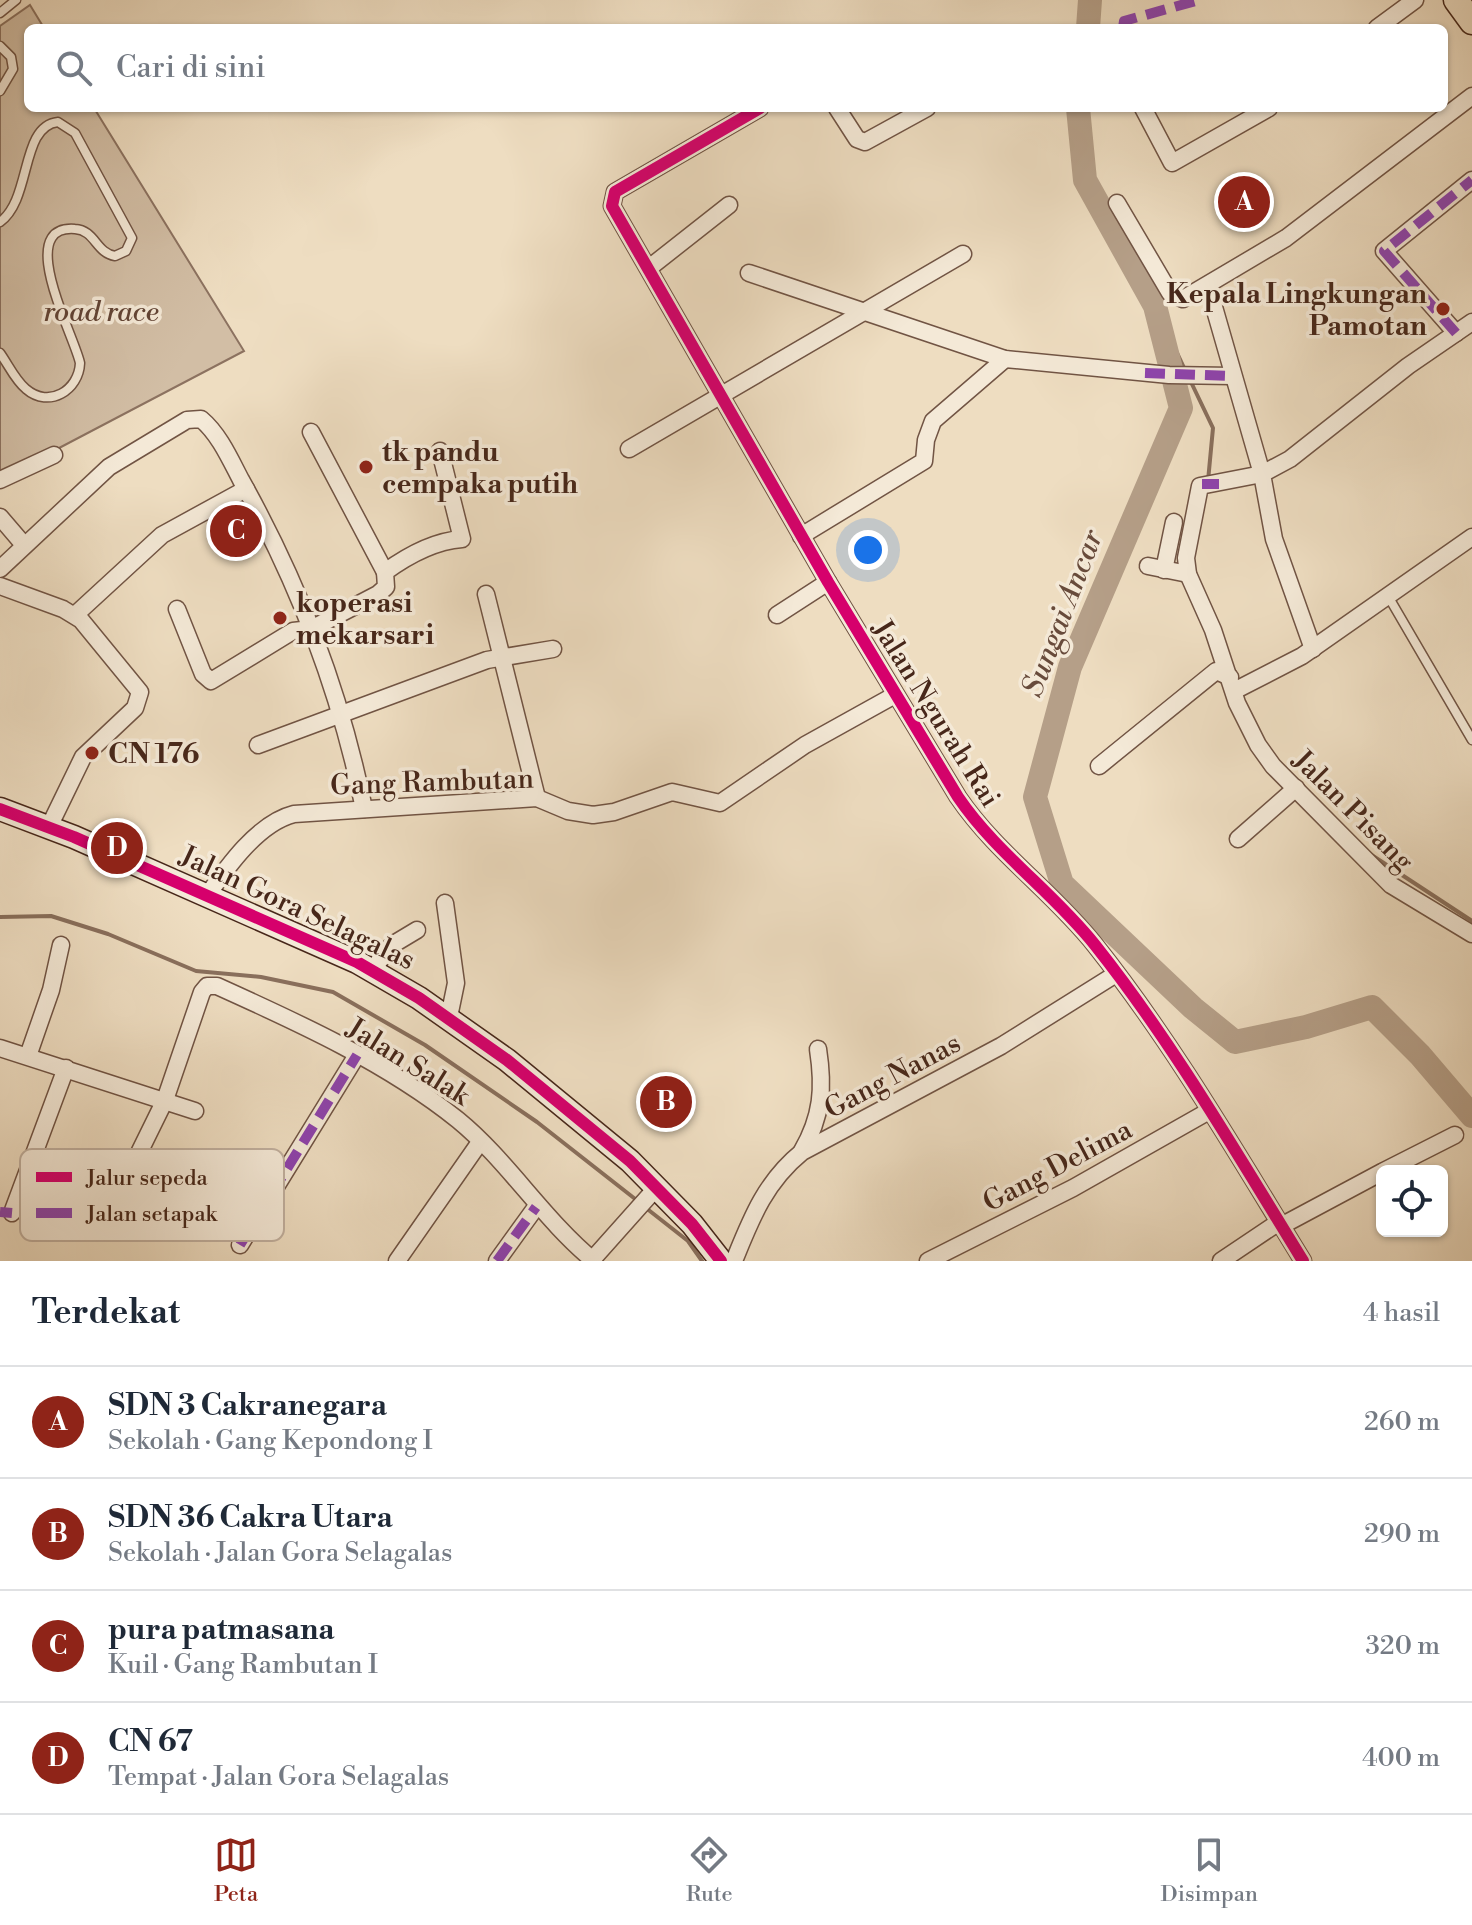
<!DOCTYPE html>
<html lang="id">
<head>
<meta charset="utf-8">
<style>
	:root { --surface:#fff; --page:#f6f6f7; --text:#1f2937; --muted:#747a83; --line:#e0e1e3; --accent:#8f2418 }
	body { margin:0; font-family:"Libre Bodoni",serif; background:var(--page); color:var(--text) }
	.controls { position:absolute; right:24px; bottom:24px; display:grid; overflow:hidden; border-radius:12px; box-shadow:0 2px 6px #0004 }
	.controls button { width:72px; height:72px; display:grid; place-items:center; padding:0; border:0; border-bottom:2px solid var(--line); background:var(--surface); color:var(--text); font:40px sans-serif }
	.you { position:absolute; left:868px; top:550px; width:28px; height:28px; margin:-20px; border:6px solid #fff; border-radius:50%; background:#1a73e8; box-shadow:0 0 0 12px #1a73e833 }
	.badge { display:grid; place-items:center; width:52px; height:52px; border-radius:50%; background:var(--accent); color:#fff; font-size:26px; font-weight:700 }
	.pin { position:absolute; translate:-50% -50%; border:4px solid #fff; box-shadow:0 2px 8px #0006 }
	.list { margin:0; padding:0; list-style:none }
	h2 { display:flex; justify-content:space-between; align-items:center; height:104px; margin:0; padding:0 32px; font-size:34px }
	h2 small { font-size:26px; font-weight:400; color:var(--muted) }
	.list li { display:grid; grid-template-columns:52px 1fr auto; gap:24px; align-items:center; box-sizing:border-box; height:112px; padding:0 32px; border-top:2px solid var(--line) }
	.list b { display:block; font-size:30px; white-space:nowrap }
	.list p { margin:0; font-size:26px; white-space:nowrap; color:var(--muted) }
	.list em { font-size:26px; font-style:normal; color:var(--muted) }
	.icon { flex:none; width:44px; height:44px; fill:none; stroke:currentColor; stroke-width:2; stroke-linecap:round; stroke-linejoin:round }
	.map { position:relative; flex:none; width:1472px; height:1261px; overflow:hidden }
	.search { position:absolute; background:var(--surface); box-shadow:0 2px 6px #0004; left:24px; right:24px; top:24px; height:88px; display:flex; align-items:center; gap:20px; box-sizing:border-box; padding:0 28px; border-radius:12px; color:var(--muted); font-size:30px }
	.sheet { height:552px; background:var(--surface) }
	nav { display:flex; justify-content:space-around; align-items:center; box-sizing:border-box; height:112px; border-top:2px solid var(--line); background:var(--surface); font-size:22px; color:var(--muted) }
	nav a { display:grid; justify-items:center; gap:4px }
	nav .on { color:var(--accent) }
	.map>svg:first-child { display:block }
</style>
</head>
<body>
<div class="map">
<svg width="1472" height="1261" viewBox="0 0 1472 1261">
	<rect width="100%" height="100%" fill="#eeddc1"/>
	<filter id="stains"><feTurbulence type="fractalNoise" baseFrequency=".0025" numOctaves="4"/><feColorMatrix values="0 0 0 0 .2 0 0 0 0 .09 0 0 0 0 .02 0 0 0 .5 -.17"/></filter>
	<radialGradient id="worn" r=".72"><stop offset=".6" stop-color="#630" stop-opacity="0"/><stop offset="1" stop-color="#630" stop-opacity=".3"/></radialGradient>
	<path fill="#d2bea5" stroke="#8c7260" stroke-width="2" d="M 30,5 L 44,28 L 28,28 L 28,108 L 94,108 L 244,351 L 0,479 L 0,26 Z"/>
	<g fill="none" stroke-linecap="round" stroke-linejoin="round">
		<g stroke="#896f5c" stroke-width="4">
			<path d="M 1155,306 L 1186,372"/>
			<path d="M 1190,380 L 1213,428 L 1208,481"/>
			<path d="M 1370,854 L 1472,921"/>
			<path d="M 0,917 L 51,916 L 108,934 L 196,971 L 261,977 L 333,992 L 425,1045 L 537,1122 L 639,1202"/>
			<path d="M 646,1208 L 688,1241 L 702,1261"/>
		</g>
		<g stroke="#b59f88" stroke-width="24">
			<path d="M 1088,28 L 1090,0"/>
			<path d="M 1078,108 L 1085,180 L 1155,306 L 1181,408 L 1070,667 L 1035,797 L 1062,884 L 1193,1008 L 1235,1042 L 1306,1027 L 1372,1007 L 1420,1055 L 1472,1116"/>
		</g>
		<defs>
			<g id="lane">
				<path d="M 0,13 L 16,0"/>
				<path d="M 0,46 L 11,57 L 13,69 L 0,91"/>
				<path d="M 0,222 C 32,199 20,126 58,122 L 75,133 L 132,238 L 126,251 L 115,256 C 96,253 95,230 75,229 C 13,224 75,337 80,363 C 79,390 49,409 26,389 C 15,380 8,364 0,353"/>
				<path d="M 1388,596 L 1472,740"/>
			</g>
			<g id="street">
				<path d="M 1377,28 L 1415,0"/>
				<path d="M 760,108 L 615,192 L 612,206 L 828,582 L 958,797 C 996,853 1053,892 1095,945 C 1173,1043 1237,1154 1303,1261"/>
				<path d="M 837,108 L 857,139 L 865,142 L 927,108"/>
				<path d="M 1143,108 L 1172,163 L 1269,108"/>
				<path d="M 1117,203 L 1170,293 L 1183,299 L 1286,238 L 1472,96"/>
				<path d="M 649,268 L 729,205"/>
				<path d="M 749,273 L 1005,359 L 1169,375 L 1232,376"/>
				<path d="M 1208,286 L 1262,474 L 1200,486 L 1186,558 L 1188,574 L 1213,630 L 1237,703 L 1258,745 L 1273,766 L 1391,885 L 1472,934"/>
				<path d="M 1456,333 L 1384,251 L 1472,180"/>
				<path d="M 311,432 L 385,572"/>
				<path d="M 629,449 L 963,254"/>
				<path d="M 0,480 L 54,455"/>
				<path d="M 0,517 L 24,545"/>
				<path d="M 801,536 L 924,461 L 926,440 L 933,421 L 1005,359"/>
				<path d="M 1148,566 L 1188,574"/>
				<path d="M 0,569 L 109,467 L 187,420 L 201,419 C 219,434 230,459 241,480 C 298,582 341,694 364,809"/>
				<path d="M 1164,570 L 1174,522"/>
				<path d="M 0,586 L 63,609 L 81,620 L 140,692 L 135,708 L 83,757 L 49,827"/>
				<path d="M 486,594 L 537,798"/>
				<path d="M 177,609 L 203,674 L 211,681 L 293,631 L 311,629 L 378,594 L 386,587 L 385,572 C 407,556 434,541 462,539 L 440,451"/>
				<path d="M 75,615 L 162,535 L 246,489"/>
				<path d="M 777,615 L 828,582"/>
				<path d="M 1313,649 L 1274,539 L 1262,474 L 1290,459 L 1408,366 L 1472,322"/>
				<path d="M 1234,691 L 1302,656 L 1472,537"/>
				<path d="M 258,745 L 487,660 L 553,649"/>
				<path d="M 1099,766 L 1216,671 L 1230,677"/>
				<path d="M 1238,839 L 1296,788"/>
				<path d="M 207,896 C 227,867 258,823 294,814 L 537,798 L 568,811 L 593,815 L 614,812 L 672,792 L 720,803 L 805,745 L 895,695"/>
				<path d="M 445,903 L 456,983 L 449,1017"/>
				<path d="M 372,970 L 392,945 L 417,930"/>
				<path d="M 0,1048 L 195,1111"/>
				<path d="M 28,1056 L 51,990 L 61,945"/>
				<path d="M 802,1151 C 822,1116 824,1088 818,1049"/>
				<path d="M 1384,1171 L 1455,1135"/>
				<path d="M 12,1213 L 66,1068"/>
				<path d="M 109,1214 L 165,1100 L 202,992 L 207,986 L 217,986 C 299,1023 387,1063 458,1120 C 507,1160 543,1219 594,1261"/>
				<path d="M 1281,1226 L 1382,1172"/>
				<path d="M 240,1245 L 357,1055"/>
				<path d="M 397,1261 L 480,1142"/>
				<path d="M 497,1261 L 536,1207"/>
				<path d="M 591,1261 L 657,1187"/>
				<path d="M 734,1261 C 751,1219 765,1182 802,1152 L 1001,1046 L 1116,974"/>
				<path d="M 928,1261 L 1073,1188 L 1209,1111"/>
				<path d="M 1221,1261 L 1279,1222"/>
			</g>
			<path id="secondary" d="M 0,809 L 74,837 L 357,962 L 419,998 L 507,1060 L 630,1161 L 692,1224 L 721,1261"/>
			<path id="primary" d="M 1456,0 L 1472,22"/>
		</defs>
		<use href="#lane" stroke="#715444" stroke-width="11"/>
		<use href="#street" stroke="#715444" stroke-width="19"/>
		<use href="#secondary" stroke="#47271a" stroke-width="25"/>
		<use href="#primary" stroke="#47271a" stroke-width="27"/>
		<use href="#lane" stroke="#f4e9d7" stroke-width="8"/>
		<use href="#street" stroke="#f4e9d7" stroke-width="16"/>
		<use href="#secondary" stroke="#f4e9d7" stroke-width="22"/>
		<use href="#primary" stroke="#eeddc1" stroke-width="24"/>
		<g stroke="#8e44ad" stroke-width="10" stroke-dasharray="20 10" stroke-linecap="butt">
			<path d="M 1123,28 L 1124,21 L 1199,0"/>
			<path d="M 1456,333 L 1384,251 L 1472,180"/>
			<path d="M 1145,373 L 1232,376"/>
			<path d="M 1202,484 L 1219,484"/>
			<path d="M 0,1212 L 12,1213"/>
			<path d="M 240,1245 L 357,1055"/>
			<path d="M 497,1261 L 536,1207"/>
		</g>
		<defs>
			<g id="cycleway">
				<path d="M 760,108 L 615,192 L 612,206 L 828,582 L 958,797 C 996,853 1053,892 1095,945 C 1173,1043 1237,1154 1303,1261"/>
				<path d="M 0,809 L 74,837 L 357,962 L 419,998 L 507,1060 L 630,1161 L 692,1224 L 721,1261"/>
			</g>
		</defs>
		<use href="#cycleway" stroke="#f4e9d7" stroke-width="17"/>
		<use href="#cycleway" stroke="#d6006c" stroke-width="12"/>
	</g>
	<g fill="#8f2418" stroke="#f4e9d7" stroke-width="3">
		<circle cx="1443" cy="309" r="8"/>
		<circle cx="366" cy="467" r="8"/>
		<circle cx="280" cy="618" r="8"/>
		<circle cx="92" cy="753" r="8"/>
	</g>
	<g text-anchor="middle" stroke-width="7" stroke-linejoin="round" paint-order="stroke">
		<g font-size="28" font-weight="bold" fill="#47271a" stroke="#f4e9d7" text-anchor="start">
			<text x="1427" y="303" text-anchor="end">Kepala Lingkungan<tspan x="1427" dy="32">Pamotan</tspan></text>
			<text x="382" y="461">tk pandu<tspan x="382" dy="32">cempaka putih</tspan></text>
			<text x="296" y="612">koperasi<tspan x="296" dy="32">mekarsari</tspan></text>
			<text x="108" y="763">CN 176</text>
		</g>
		<g font-size="28" font-style="italic" fill="#634536" stroke="#f4e9d7">
			<text x="101" y="321">road race</text>
		</g>
		<g font-size="28" fill="#47271a" stroke="#f4e9d7">
			<text transform="translate(937 713) rotate(58)" y="10">Jalan Ngurah Rai</text>
			<text transform="translate(432 781) rotate(-2)" y="10">Gang Rambutan</text>
			<text transform="translate(1354 810) rotate(45)" y="10">Jalan Pisang</text>
			<text transform="translate(298 907) rotate(25)" y="10">Jalan Gora Selagalas</text>
			<text transform="translate(409 1061) rotate(32)" y="10">Jalan Salak</text>
			<text transform="translate(892 1075) rotate(-28)" y="10">Gang Nanas</text>
			<text transform="translate(1057 1165) rotate(-28)" y="10">Gang Delima</text>
		</g>
		<g font-size="30" font-style="italic" fill="#684b3b" stroke="#f4e9d7">
			<text transform="translate(1062 613) rotate(-69)" y="10">Sungai Ancar</text>
		</g>
	</g>
	<rect x="20" y="1149" width="264" height="92" rx="12" fill="#f4e9d7" stroke="#c0af9e" stroke-width="2"/>
	<rect x="36" y="1172" width="36" height="10" fill="#d6006c"/>
	<rect x="36" y="1208" width="36" height="10" fill="#8e44ad"/>
	<g font-size="22" fill="#47271a">
		<text x="86" y="1185">Jalur sepeda</text>
		<text x="86" y="1221">Jalan setapak</text>
	</g>
	<rect width="100%" height="100%" filter="url(#stains)"/>
	<rect width="100%" height="100%" fill="url(#worn)"/>
</svg>
<div class="controls">
<button><svg class="icon" aria-label="locate" viewBox="0 0 24 24"><circle cx="12" cy="12" r="6"/><path d="M12 2v4M12 18v4M2 12h4M18 12h4"/></svg></button>
</div>
<div class="you"></div>
<div class="pin badge" style="left:1244px;top:202px">A</div>
<div class="pin badge" style="left:666px;top:1102px">B</div>
<div class="pin badge" style="left:236px;top:531px">C</div>
<div class="pin badge" style="left:117px;top:848px">D</div>
<div class="search"><svg class="icon" aria-label="search" viewBox="0 0 24 24"><circle cx="10" cy="10" r="6"/><path d="M15 15l6 6"/></svg>Cari di sini</div>
</div>
<section class="sheet">
<h2>Terdekat<small>4 hasil</small></h2>
<ul class="list">
<li><span class="badge">A</span><div><b>SDN 3 Cakranegara</b><p>Sekolah · Gang Kepondong I</p></div><em>260 m</em></li>
<li><span class="badge">B</span><div><b>SDN 36 Cakra Utara</b><p>Sekolah · Jalan Gora Selagalas</p></div><em>290 m</em></li>
<li><span class="badge">C</span><div><b>pura patmasana</b><p>Kuil · Gang Rambutan I</p></div><em>320 m</em></li>
<li><span class="badge">D</span><div><b>CN 67</b><p>Tempat · Jalan Gora Selagalas</p></div><em>400 m</em></li>
</ul>
</section>
<nav>
<a class="on"><svg class="icon" aria-label="map" viewBox="0 0 24 24"><path d="M3 6l6-2 6 2 6-2v14l-6 2-6-2-6 2zM9 4v14M15 6v14"/></svg>Peta</a>
<a><svg class="icon" aria-label="directions" viewBox="0 0 24 24"><path d="M12 3l9 9-9 9-9-9zM9 14v-3h6M13 9l2 2-2 2"/></svg>Rute</a>
<a><svg class="icon" aria-label="saved" viewBox="0 0 24 24"><path d="M7 4h10v16l-5-4-5 4z"/></svg>Disimpan</a>
</nav>
</body>
</html>
